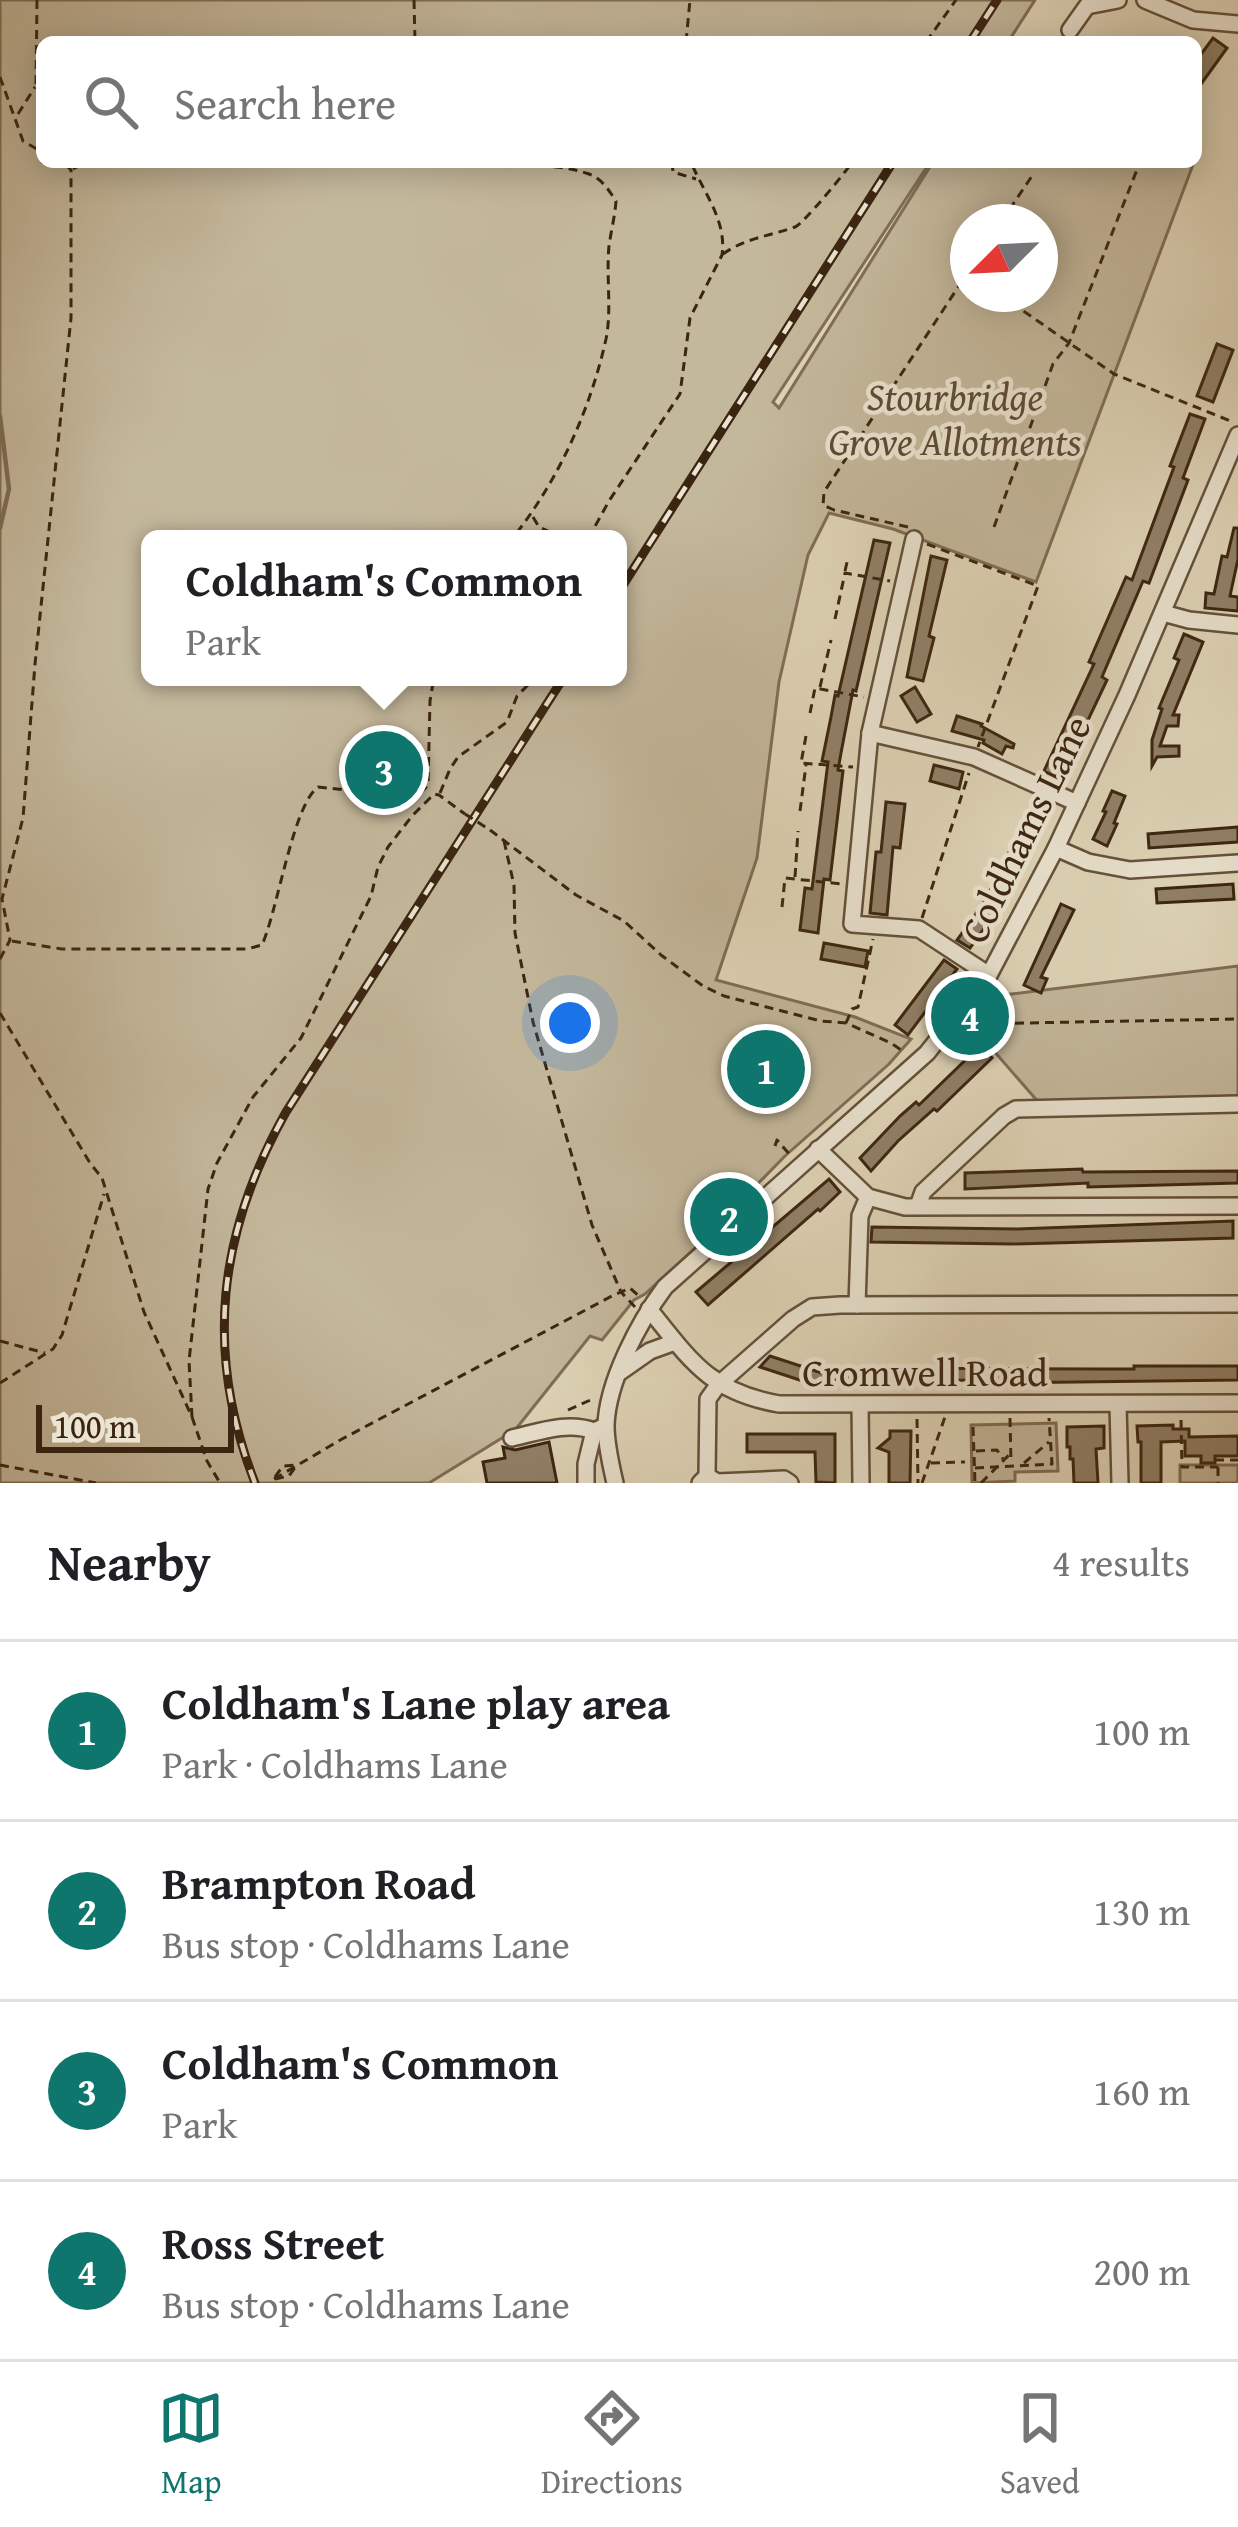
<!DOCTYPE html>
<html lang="en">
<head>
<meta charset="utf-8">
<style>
	:root { --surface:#fff; --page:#f6f6f6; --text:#202124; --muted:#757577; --line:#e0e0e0; --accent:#0f766e }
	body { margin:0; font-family:"Gentium Book Plus",serif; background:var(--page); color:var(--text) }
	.compass { position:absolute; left:950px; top:204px; width:108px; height:108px; border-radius:50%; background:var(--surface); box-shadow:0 6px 30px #0003; rotate:246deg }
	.scale { position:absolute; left:36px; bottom:30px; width:198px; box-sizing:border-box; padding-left:12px; border:6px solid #3b2511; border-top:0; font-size:33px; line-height:42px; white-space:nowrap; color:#3b2511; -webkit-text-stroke:9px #ebe4d2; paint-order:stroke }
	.you { position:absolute; left:570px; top:1023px; width:42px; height:42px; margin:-30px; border:9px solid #fff; border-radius:50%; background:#1a73e8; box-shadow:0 0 0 18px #1a73e833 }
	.badge { display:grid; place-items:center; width:78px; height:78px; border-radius:50%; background:var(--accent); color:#fff; font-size:39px; font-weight:700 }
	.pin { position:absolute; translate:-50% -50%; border:6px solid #fff; box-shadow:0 3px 12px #0006 }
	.popup { position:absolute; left:141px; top:530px; width:486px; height:156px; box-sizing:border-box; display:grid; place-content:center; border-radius:18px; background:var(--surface); filter:drop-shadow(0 3px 9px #0005); font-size:39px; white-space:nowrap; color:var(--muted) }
	.popup b { font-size:45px; color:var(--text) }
	.popup::after { content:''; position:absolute; left:50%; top:100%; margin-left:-24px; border:24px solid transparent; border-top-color:var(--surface) }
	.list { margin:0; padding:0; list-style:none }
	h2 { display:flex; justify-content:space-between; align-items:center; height:156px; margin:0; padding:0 48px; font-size:51px }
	h2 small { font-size:39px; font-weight:400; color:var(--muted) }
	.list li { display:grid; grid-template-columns:78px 1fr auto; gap:36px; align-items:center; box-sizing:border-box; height:180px; padding:0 48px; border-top:3px solid var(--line) }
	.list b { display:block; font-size:45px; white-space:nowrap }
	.list p { margin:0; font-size:39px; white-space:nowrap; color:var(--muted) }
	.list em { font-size:39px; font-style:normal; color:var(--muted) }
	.icon { flex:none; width:66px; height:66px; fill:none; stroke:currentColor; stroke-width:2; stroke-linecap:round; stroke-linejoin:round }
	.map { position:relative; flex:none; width:1238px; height:1483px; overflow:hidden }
	.search { position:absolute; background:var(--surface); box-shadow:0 6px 30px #0003; left:36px; right:36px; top:36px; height:132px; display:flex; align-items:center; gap:30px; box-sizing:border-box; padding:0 42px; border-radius:18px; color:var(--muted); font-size:45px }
	.sheet { height:876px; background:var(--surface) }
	nav { display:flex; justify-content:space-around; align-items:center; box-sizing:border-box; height:168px; border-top:3px solid var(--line); background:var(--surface); font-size:33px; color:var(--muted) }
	nav a { display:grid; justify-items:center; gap:6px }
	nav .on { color:var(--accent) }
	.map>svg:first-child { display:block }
</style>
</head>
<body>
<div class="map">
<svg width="1238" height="1483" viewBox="0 0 1238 1483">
	<rect width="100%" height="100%" fill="#e0d6b9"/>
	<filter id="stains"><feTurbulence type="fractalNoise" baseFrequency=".00167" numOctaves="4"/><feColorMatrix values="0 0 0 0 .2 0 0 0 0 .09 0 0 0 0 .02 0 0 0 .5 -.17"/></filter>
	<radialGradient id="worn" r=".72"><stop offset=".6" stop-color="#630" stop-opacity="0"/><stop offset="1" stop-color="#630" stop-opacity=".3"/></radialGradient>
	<g fill="#c4b89c" stroke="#806e56" stroke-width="3" fill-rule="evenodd">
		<path d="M 0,0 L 1035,0 L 1008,42 L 42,42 L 42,162 L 930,162 L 773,402 L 779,408 L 933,162 L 1194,162 L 1036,582 L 893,529 L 829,513 L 808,555 L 779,682 L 757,858 L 716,980 L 855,1017 L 911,1039 L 889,1064 L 785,1156 L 695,1248 L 645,1294 L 634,1300 L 602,1340 L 590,1336 L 515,1430 L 429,1483 L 0,1483 ZM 968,222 L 1040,222 L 1040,294 L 968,294 ZM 150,539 L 618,539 L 618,677 L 150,677 Z"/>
		<path d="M 1238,966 L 1238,1101 L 1040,1104 L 974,1028 L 1003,995 Z"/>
		<path d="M 1056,1423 L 1058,1471 L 1015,1472 L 1015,1481 L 972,1483 L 971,1425 Z"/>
		<rect x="1180" y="1465" width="58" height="18"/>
	</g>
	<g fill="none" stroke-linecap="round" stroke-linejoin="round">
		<path stroke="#7c6b54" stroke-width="4.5" d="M 0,416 L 9,489 L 0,528"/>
	</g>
	<g fill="#918168" stroke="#3b2511" stroke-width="3">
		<path d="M 1213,38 L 1227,48 L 1196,91 L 1196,61 Z"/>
		<path d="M 1217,344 L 1233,350 L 1213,402 L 1197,396 Z"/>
		<path d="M 1190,414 L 1205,419 L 1183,478 L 1188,480 L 1149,583 L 1143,581 L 1102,677 L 1107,680 L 1060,779 L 1044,771 L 1094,664 L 1089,662 L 1126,577 L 1132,580 L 1174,467 L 1170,466 Z"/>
		<path d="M 1234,528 L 1238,528 L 1238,559 L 1230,596 L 1238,597 L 1238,611 L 1205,608 L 1206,593 L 1214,594 L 1222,556 L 1227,557 Z"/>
		<path d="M 874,540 L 890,543 L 856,691 L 853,690 L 841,753 L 838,770 L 843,771 L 830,880 L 824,879 L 818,933 L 800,930 L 805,888 L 812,889 L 828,762 L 822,761 L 831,717 L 835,695 L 838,696 Z"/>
		<path d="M 931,556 L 947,560 L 929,636 L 934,638 L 923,681 L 907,677 Z"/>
		<path d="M 1184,634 L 1203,642 L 1173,715 L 1179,715 L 1178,726 L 1167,726 L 1160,746 L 1179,746 L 1179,756 L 1157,757 L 1152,766 L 1152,740 L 1162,709 L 1159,708 L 1179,660 L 1174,658 Z"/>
		<path d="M 915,687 L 931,714 L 917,722 L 901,696 Z"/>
		<path d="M 957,716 L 982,724 L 981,726 L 1014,744 L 1013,748 L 1006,746 L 1002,754 L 983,743 L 984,740 L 952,731 Z"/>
		<path d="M 934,765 L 963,772 L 959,789 L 930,781 Z"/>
		<path d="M 1112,791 L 1125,796 L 1114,823 L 1117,824 L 1107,846 L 1093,839 L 1106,812 L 1103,811 Z"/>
		<path d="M 1036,799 L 1051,806 L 1000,907 L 970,948 L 957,940 L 983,904 Z"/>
		<path d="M 886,802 L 905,804 L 900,848 L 893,847 L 887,915 L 870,913 L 876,852 L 881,852 Z"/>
		<path d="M 1238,827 L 1238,842 L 1149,848 L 1148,834 Z"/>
		<path d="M 1233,884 L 1234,899 L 1157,903 L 1156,889 Z"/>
		<path d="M 1061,904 L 1074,910 L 1041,977 L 1047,979 L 1041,993 L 1024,985 Z"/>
		<path d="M 824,943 L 868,951 L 865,967 L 821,959 Z"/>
		<path d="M 944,960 L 957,969 L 908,1035 L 895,1025 Z"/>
		<path d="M 981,1045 L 992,1058 L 937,1111 L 934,1109 L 898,1141 L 871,1171 L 860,1158 L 900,1116 L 916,1102 L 919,1105 Z"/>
		<path d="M 1082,1169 L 1083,1172 L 1238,1171 L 1238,1183 L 1088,1187 L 1088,1183 L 965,1189 L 965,1173 Z"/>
		<path d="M 829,1179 L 840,1192 L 820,1211 L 818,1209 L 708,1305 L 696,1292 Z"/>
		<path d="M 1233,1221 L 1233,1238 L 1012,1244 L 871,1242 L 872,1227 L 1017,1229 Z"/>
		<path d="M 770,1356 L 825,1374 L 821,1387 L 760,1367 Z"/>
		<path d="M 1134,1366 L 1238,1366 L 1238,1380 L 985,1383 L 985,1380 L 835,1381 L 835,1368 L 1103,1369 L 1134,1369 Z"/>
		<path d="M 1173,1425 L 1173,1429 L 1189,1429 L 1189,1437 L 1238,1436 L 1238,1456 L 1215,1456 L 1215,1463 L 1201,1463 L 1201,1456 L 1185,1456 L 1185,1441 L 1161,1442 L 1161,1483 L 1141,1483 L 1141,1442 L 1138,1442 L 1137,1426 Z"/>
		<path d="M 1104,1426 L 1104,1448 L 1096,1449 L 1098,1483 L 1074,1483 L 1073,1459 L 1070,1459 L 1070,1447 L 1067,1447 L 1067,1427 Z"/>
		<path d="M 890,1431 L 911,1431 L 910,1483 L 889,1483 L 889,1452 L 878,1448 L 890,1438 Z"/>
		<path d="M 747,1434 L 835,1434 L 835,1483 L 816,1482 L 815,1452 L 747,1452 Z"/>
		<path d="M 549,1442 L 557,1483 L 487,1483 L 483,1462 L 505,1458 L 503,1447 L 515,1450 Z"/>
	</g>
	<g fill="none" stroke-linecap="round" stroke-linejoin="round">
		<defs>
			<g id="minor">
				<path d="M 1145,0 L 1193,20 L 1238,24"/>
				<path d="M 1070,30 L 1087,6 L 1118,0"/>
				<path d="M 914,539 L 870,733 L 852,924 L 919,929 L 989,975"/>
				<path d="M 1163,613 L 1189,620 L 1238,625"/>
				<path d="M 870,733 L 974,757 L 1077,803"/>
				<path d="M 1056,848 L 1088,862 L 1130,870 L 1238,863"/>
				<path d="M 818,1149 L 868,1197 L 905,1207 L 1238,1206"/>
				<path d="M 918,1206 L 923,1192 L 1004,1116 L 1016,1109 L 1238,1104"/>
				<path d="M 857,1305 L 860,1216 L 868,1197"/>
				<path d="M 649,1309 C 691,1361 710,1392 779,1404 L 1238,1403"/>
				<path d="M 620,1372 L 650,1351 L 675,1342"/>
				<path d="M 1118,1404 L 1120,1483"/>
				<path d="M 860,1405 L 861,1483"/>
				<path d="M 512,1438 C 539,1432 567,1421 594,1431"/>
				<path d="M 707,1476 L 717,1482 L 784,1479 L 790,1483"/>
				<path d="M 586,1483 L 586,1464 L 594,1431 L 603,1427"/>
				<path d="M 615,1483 C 611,1465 606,1445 606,1426 C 607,1382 639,1322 665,1287 L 927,1053 L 989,975 L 1056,848 L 1127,695 L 1238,435"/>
				<path d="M 700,1483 L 707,1476 L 708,1399 L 718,1385 L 793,1319 L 812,1307 L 840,1305 L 1238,1304"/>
			</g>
		</defs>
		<use href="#minor" stroke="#64513b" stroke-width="20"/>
		<g stroke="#3b2511" stroke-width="3" stroke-dasharray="9 6" stroke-linecap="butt">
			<path d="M 37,0 L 36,86 L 42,94"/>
			<path d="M 414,0 L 415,42"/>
			<path d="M 686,42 L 690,0"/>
			<path d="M 926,42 L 956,0"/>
			<path d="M 0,77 L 23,141 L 42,152"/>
			<path d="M 18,114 L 35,87"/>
			<path d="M 419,162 L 424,164 C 467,165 551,160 589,174 C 602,179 608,189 616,201 C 615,216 611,231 609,246 C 606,277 612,309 606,339 C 590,411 558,481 512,539"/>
			<path d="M 672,162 L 673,172 L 696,179"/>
			<path d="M 73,169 L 86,162"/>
			<path d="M 1001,222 L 1032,176"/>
			<path d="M 723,254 C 745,238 770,236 795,227 C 803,224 846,172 852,162"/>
			<path d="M 999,294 L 1114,374 L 1233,422"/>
			<path d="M 533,517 L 539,527 L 565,539"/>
			<path d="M 908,527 L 834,510 L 823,505 L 824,492 L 968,272"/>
			<path d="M 994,527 L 1053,364 L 1069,343 L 1140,162"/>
			<path d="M 588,539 L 609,501 L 680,394 L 690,318 L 722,255 C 727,220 703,192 691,162"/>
			<path d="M 927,544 L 1038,586 L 978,747"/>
			<path d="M 845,571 L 848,558"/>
			<path d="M 835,619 L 845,573 L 890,581"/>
			<path d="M 820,687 L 831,640"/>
			<path d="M 810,713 L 815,688 L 864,697"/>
			<path d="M 806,736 L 801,763 L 853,767"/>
			<path d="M 440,793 L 450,769 L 458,757 L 507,722 L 517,696 L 536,677"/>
			<path d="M 800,811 L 806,765"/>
			<path d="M 490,830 L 576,895 L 624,921 L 661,955 L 703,986 L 724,996 L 821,1021 L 846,1023 L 891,1043 L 904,1052"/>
			<path d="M 504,841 L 514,885 L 515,933 L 533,1022 L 592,1225 L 621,1292 L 635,1307"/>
			<path d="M 795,877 L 798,831"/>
			<path d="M 782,907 L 785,878 L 842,884"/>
			<path d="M 922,918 L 969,773"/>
			<path d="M 12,941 L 62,949 L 247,949 L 262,945 C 278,909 293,805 318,787 L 417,797 L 428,785 L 430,701 L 434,677"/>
			<path d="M 0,959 L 10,940 L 2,899 L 23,818 L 35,664 L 71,318 L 71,170 L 63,162"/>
			<path d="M 0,1013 L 90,1163 L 102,1178 L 144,1312 L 192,1417 L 207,1461 L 220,1483"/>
			<path d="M 846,1023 L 852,1009 L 858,1007 L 873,939"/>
			<path d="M 970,1024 L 1238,1019"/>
			<path d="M 775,1146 L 777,1140 L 790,1155"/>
			<path d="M 0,1341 L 45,1353"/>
			<path d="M 0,1383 L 53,1349 L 62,1335 L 104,1194"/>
			<path d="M 568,1410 L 595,1398"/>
			<path d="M 192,1417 L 189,1361 L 208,1189 L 217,1163 L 253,1097 L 301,1038 L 371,896 L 378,867 L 388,847 L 412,816 L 434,794 L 439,795 L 465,814"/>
			<path d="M 1010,1418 L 1011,1463"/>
			<path d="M 917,1419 L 918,1483"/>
			<path d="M 1181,1420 L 1182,1467 L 1218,1467"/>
			<path d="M 973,1427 L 975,1483"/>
			<path d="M 976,1451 L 997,1450 L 1003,1459"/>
			<path d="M 1215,1460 L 1238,1460"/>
			<path d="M 931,1463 L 965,1462"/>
			<path d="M 1024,1463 L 1049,1442"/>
			<path d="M 0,1465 L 96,1483"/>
			<path d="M 1218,1467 L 1218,1483"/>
			<path d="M 975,1468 L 1052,1464 L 1049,1418"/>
			<path d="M 275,1477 L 283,1466 L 296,1465"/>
			<path d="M 274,1479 L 342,1439 L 612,1296 L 630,1288 L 640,1297"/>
			<path d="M 275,1479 L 289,1476 L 296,1466"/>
			<path d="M 922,1483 L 945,1417"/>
			<path d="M 981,1483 L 1010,1454"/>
		</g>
		<use href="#minor" stroke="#ebe4d2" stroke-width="15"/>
		<defs>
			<g id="rail">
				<path d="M 970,42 L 997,0"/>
				<path d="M 618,593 L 893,162"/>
				<path d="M 255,1483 C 204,1352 218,1233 286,1112 L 564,677"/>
			</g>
		</defs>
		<use href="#rail" stroke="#3b2511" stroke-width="9"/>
		<use href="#rail" stroke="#ebe4d2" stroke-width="4.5" stroke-dasharray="14" stroke-linecap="butt"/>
		<path stroke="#3b2511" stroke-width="3" stroke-dasharray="9 6" stroke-linecap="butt" d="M 465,814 L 490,830"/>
	</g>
	<g text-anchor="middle" stroke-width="9" stroke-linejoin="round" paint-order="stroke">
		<g font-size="39" font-style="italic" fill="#5d4a34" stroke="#ebe4d2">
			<text x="955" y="410">Stourbridge<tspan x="955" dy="45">Grove Allotments</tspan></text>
		</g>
		<g font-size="39" fill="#3b2511" stroke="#ebe4d2">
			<text transform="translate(1025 829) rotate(-64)" y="14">Coldhams Lane</text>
			<text x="925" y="1386">Cromwell Road</text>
		</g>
	</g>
	<rect width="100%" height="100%" filter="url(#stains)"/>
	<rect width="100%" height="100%" fill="url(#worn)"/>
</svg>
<svg class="compass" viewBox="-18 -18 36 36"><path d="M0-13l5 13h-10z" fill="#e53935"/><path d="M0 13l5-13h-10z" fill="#757577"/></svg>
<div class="scale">100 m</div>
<div class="you"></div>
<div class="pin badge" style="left:766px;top:1069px">1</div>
<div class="pin badge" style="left:729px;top:1217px">2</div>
<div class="pin badge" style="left:384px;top:770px">3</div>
<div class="popup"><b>Coldham's Common</b>Park</div>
<div class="pin badge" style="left:970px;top:1016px">4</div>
<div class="search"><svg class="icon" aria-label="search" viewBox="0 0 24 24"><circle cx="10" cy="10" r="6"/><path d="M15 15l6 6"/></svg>Search here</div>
</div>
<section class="sheet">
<h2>Nearby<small>4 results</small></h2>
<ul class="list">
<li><span class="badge">1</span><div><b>Coldham's Lane play area</b><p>Park · Coldhams Lane</p></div><em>100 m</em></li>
<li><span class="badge">2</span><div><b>Brampton Road</b><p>Bus stop · Coldhams Lane</p></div><em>130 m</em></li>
<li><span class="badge">3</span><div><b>Coldham's Common</b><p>Park</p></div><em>160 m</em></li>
<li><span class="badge">4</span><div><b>Ross Street</b><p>Bus stop · Coldhams Lane</p></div><em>200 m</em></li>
</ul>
</section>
<nav>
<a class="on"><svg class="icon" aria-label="map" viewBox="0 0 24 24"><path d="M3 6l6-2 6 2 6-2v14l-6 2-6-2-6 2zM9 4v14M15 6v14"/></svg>Map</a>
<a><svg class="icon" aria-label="directions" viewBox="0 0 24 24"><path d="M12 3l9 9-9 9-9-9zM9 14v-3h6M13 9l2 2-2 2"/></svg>Directions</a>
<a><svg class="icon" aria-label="saved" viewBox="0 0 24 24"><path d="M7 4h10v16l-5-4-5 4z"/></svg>Saved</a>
</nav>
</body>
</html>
